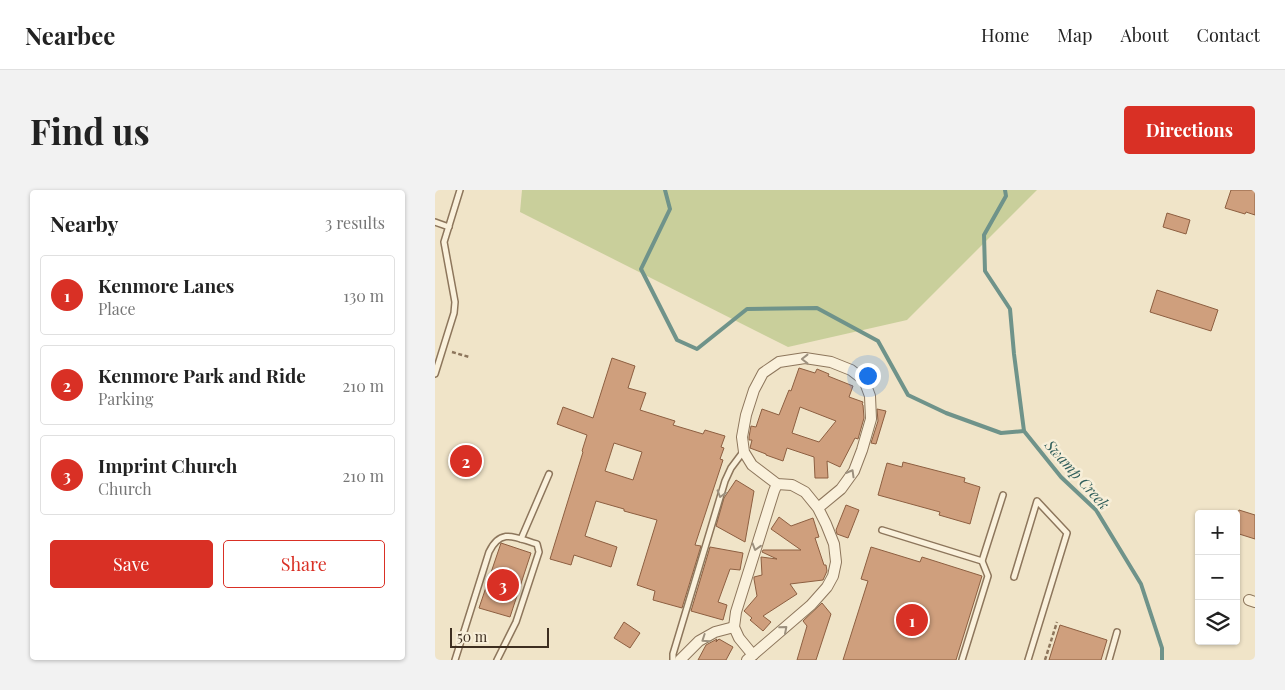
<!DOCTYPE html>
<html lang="en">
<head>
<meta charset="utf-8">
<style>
	:root { --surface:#fff; --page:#f2f2f2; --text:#222; --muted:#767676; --line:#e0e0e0; --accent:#d93025 }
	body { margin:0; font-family:"Playfair Display",serif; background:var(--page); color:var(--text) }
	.controls { position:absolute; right:15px; bottom:15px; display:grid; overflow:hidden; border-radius:5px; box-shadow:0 1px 4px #0004 }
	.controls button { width:45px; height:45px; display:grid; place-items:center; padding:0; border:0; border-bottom:1px solid var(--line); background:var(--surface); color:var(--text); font:25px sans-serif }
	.scale { position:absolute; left:15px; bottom:12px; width:99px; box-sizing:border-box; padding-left:5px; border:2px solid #3d2e20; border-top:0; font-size:14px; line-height:18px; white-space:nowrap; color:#3d2e20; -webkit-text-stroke:4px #f7eed8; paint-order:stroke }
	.you { position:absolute; left:432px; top:185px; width:18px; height:18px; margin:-12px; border:4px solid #fff; border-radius:50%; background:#1a73e8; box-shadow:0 0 0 8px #1a73e833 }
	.badge { display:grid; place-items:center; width:32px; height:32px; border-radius:50%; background:var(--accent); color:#fff; font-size:16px; font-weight:700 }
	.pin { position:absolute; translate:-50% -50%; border:2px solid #fff; box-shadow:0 1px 5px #0006 }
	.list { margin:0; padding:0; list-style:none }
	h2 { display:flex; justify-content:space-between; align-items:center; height:65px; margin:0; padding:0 20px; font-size:21px }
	h2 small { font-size:16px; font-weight:400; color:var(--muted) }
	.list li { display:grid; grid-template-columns:32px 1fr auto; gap:15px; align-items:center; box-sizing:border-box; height:80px; margin:0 10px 10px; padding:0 10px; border:1px solid var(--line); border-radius:5px }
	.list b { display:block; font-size:19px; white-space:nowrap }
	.list p { margin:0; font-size:16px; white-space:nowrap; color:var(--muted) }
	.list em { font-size:16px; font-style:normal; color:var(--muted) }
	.actions { display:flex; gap:10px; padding:15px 20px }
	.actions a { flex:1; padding:11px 0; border:1px solid var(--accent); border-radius:5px; text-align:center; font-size:18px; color:var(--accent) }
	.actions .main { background:var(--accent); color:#fff }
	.icon { flex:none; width:28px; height:28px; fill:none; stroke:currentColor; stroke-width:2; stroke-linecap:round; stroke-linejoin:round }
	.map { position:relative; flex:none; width:820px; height:470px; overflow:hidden; border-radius:5px }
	header { display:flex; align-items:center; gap:30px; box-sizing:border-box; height:70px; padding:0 25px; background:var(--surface); border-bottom:1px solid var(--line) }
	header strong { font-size:24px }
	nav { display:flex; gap:28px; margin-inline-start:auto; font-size:18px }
	.intro { display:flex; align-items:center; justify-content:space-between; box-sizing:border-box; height:120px; padding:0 30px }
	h1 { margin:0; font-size:35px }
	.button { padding:12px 22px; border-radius:5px; background:var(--accent); color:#fff; font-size:18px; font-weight:700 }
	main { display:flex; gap:30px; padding:0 30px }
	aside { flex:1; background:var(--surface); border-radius:5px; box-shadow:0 1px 4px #0004 }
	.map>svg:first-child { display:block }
</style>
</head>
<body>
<header>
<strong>Nearbee</strong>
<nav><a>Home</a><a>Map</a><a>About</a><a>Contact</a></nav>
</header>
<div class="intro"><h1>Find us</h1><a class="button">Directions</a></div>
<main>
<aside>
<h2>Nearby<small>3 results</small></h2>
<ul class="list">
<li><span class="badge">1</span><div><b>Kenmore Lanes</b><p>Place</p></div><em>130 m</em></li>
<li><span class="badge">2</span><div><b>Kenmore Park and Ride</b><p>Parking</p></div><em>210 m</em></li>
<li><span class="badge">3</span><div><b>Imprint Church</b><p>Church</p></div><em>210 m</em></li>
</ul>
<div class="actions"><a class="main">Save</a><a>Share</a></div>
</aside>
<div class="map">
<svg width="820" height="470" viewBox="0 0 820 470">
	<rect width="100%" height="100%" fill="#f0e4c8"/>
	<path fill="#c9cf9b" d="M 87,0 L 602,0 L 472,130 L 353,157 L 85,22 Z"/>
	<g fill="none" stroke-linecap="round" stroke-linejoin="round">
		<g stroke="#6f938a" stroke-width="4">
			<path d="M 230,0 L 235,19 L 206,79 L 242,150 L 262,159 L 312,119 L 382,118 L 443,151 L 473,205 L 511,223 L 566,243 L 589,241"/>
			<path d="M 570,0 L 571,6 L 549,45 L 550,81 L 575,119 L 579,164 L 589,241 L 626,287 L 661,320 L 706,394 L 727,458 L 727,470"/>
		</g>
	</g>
	<g fill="#cf9f7d" stroke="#8d5f41" fill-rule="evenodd">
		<path d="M 796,0 L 820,0 L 820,25 L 811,22 L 810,24 L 790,18 Z"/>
		<path d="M 732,23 L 755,30 L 751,44 L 728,37 Z"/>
		<path d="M 722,100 L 783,120 L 776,141 L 715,122 Z"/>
		<path d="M 177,168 L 200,176 L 193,198 L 211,203 L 205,220 L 240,231 L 238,235 L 268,244 L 270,240 L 290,246 L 286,257 L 289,258 L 285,269 L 288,270 L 260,355 L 266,356 L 247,418 L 218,410 L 220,401 L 202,395 L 222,330 L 189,321 L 189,319 L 161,311 L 150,346 L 182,357 L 176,377 L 139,365 L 136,375 L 115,369 L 148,262 L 147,261 L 152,245 L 122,234 L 128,217 L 158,228 ZM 179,253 L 207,262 L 198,290 L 170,281 Z"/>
		<path d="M 364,178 L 380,183 L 382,179 L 394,184 L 393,186 L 418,196 L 414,207 L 428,212 L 427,214 L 428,215 L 429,228 L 423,249 L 420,248 L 405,277 L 392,271 L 393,288 L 380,288 L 379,267 L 352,258 L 348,271 L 331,265 L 331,264 L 315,258 L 317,250 L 314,250 L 314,247 L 316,236 L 321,237 L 327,219 L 344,225 L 354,200 L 356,201 ZM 365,217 L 401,231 L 384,252 L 357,243 Z"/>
		<path d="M 442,219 L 451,221 L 441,254 L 436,253 L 443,231 Z"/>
		<path d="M 468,272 L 530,288 L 529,292 L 545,297 L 535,334 L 504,325 L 505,322 L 443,305 L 452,273 L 467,277 Z"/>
		<path d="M 301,290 L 319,301 L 310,352 L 281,336 L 289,308 Z"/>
		<path d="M 411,315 L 424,320 L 413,348 L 402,344 L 401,340 Z"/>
		<path d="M 804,320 L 820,325 L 820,349 L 801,343 L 801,327 Z"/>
		<path d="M 344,327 L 356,336 L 378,328 L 384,347 L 380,348 L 389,375 L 391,375 L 392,381 L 388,390 L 355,394 L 362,404 L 328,426 L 336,432 L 328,441 L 315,430 L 317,428 L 309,421 L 322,406 L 319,389 L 319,387 L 327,385 L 326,367 L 342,369 L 327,362 L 328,360 L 366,360 L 336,339 Z"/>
		<path d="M 66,353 L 96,363 L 75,427 L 44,418 Z"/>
		<path d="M 275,357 L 308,363 L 305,380 L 295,379 L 283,412 L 292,415 L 288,430 L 256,421 Z"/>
		<path d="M 436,357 L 485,372 L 487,367 L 547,386 L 521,470 L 408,470 L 433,391 L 426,389 Z"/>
		<path d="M 387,413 L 396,424 L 381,470 L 362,470 L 372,436 L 368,431 Z"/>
		<path d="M 189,432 L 205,443 L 195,458 L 179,448 Z"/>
		<path d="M 625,435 L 672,450 L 666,470 L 614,470 Z"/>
		<path d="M 282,449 L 281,452 L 284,449 L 298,457 L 291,470 L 263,470 L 271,455 Z"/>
	</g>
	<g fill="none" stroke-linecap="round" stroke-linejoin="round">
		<defs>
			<g id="lane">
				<path d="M 0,32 L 14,37"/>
				<path d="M 0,184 L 19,123 L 20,112 L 9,52 L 25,0"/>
				<path d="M 447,340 L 547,371"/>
				<path d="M 86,349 L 114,284"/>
				<path d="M 579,387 L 602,311 L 632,343 L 593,470"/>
				<path d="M 20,470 L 54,362 C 66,337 81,348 102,354 L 104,362 L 81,432 L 62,470"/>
				<path d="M 238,470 L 238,464 L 290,291 L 296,278 L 308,262"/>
				<path d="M 527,470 L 553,386 L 547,371 L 568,305"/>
				<path d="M 674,470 L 682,442"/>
			</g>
			<g id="street">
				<path d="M 814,410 L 820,412"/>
				<path d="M 318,465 L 304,448 L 299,437 L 301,422 L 339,301 L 342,294"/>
				<path d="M 245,470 L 264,451 L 280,442 L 299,437"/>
				<path d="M 312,470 L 376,415 L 392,397 L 398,386 L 401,372 L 399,354 L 391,334 L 383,318 L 370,302 L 357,295 L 342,294 L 317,275 L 309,262 L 307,247 L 311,225 L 319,200 L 328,183 L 344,172 L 370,168 L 396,172 L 416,180 L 429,190 L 435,206 L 436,229 L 427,260 L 419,281 L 406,299 L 383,318"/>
			</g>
		</defs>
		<use href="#lane" stroke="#8d765c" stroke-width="8"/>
		<use href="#street" stroke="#8d765c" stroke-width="12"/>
		<g stroke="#8d765c" stroke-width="2.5" stroke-dasharray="4 2.5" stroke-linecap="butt">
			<path d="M 17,162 L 34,167"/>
			<path d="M 610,470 L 622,432"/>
		</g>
		<use href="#lane" stroke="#faf1dc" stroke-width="5"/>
		<use href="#street" stroke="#faf1dc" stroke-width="10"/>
	</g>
	<defs><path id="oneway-chevron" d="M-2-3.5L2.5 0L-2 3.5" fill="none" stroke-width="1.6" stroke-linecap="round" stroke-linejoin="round" transform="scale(1.25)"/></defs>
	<g stroke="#9c907e">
		<use href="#oneway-chevron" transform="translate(370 169) rotate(180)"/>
		<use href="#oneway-chevron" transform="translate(416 283) rotate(-60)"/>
		<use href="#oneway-chevron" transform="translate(286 304) rotate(107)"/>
		<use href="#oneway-chevron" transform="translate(321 357) rotate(107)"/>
		<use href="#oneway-chevron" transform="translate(349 439) rotate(-41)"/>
		<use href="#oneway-chevron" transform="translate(270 449) rotate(146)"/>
	</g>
	<g text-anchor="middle" stroke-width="5" stroke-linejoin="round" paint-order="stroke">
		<g font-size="15" font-style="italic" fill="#2f5d5a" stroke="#f7eed8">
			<text transform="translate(642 285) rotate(48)" y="5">Swamp Creek</text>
		</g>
	</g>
</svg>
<div class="controls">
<button>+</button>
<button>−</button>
<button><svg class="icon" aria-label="layers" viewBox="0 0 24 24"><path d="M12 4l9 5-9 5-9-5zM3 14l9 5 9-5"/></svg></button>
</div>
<div class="scale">50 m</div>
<div class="you"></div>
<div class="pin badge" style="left:477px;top:430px">1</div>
<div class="pin badge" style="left:31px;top:271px">2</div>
<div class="pin badge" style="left:68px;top:395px">3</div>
</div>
</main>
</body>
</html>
